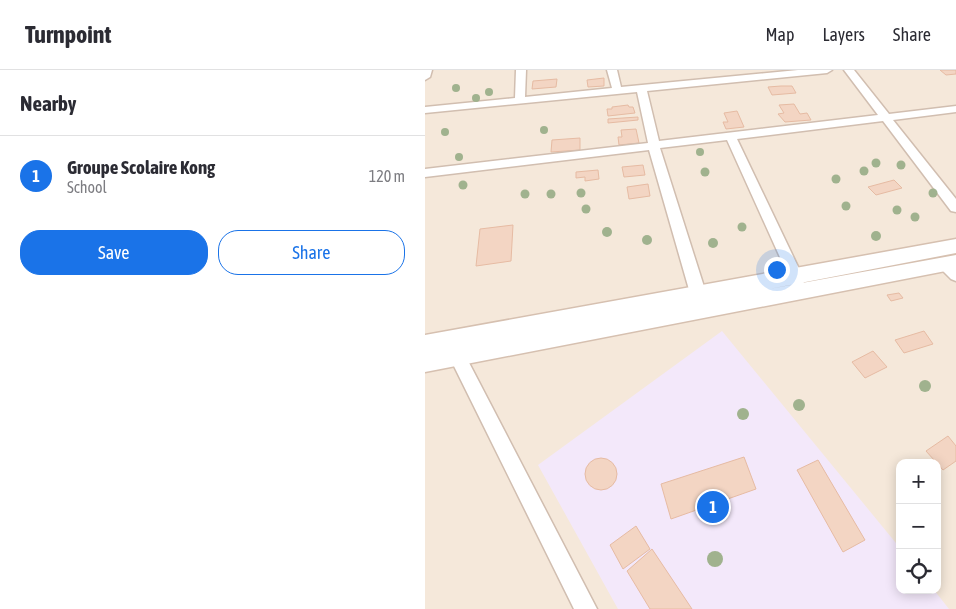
<!DOCTYPE html>
<html lang="en">
<head>
<meta charset="utf-8">
<style>
	:root { --surface:#fff; --page:#f7f7f7; --text:#2b2b33; --muted:#7c7c81; --line:#e1e1e2; --accent:#1a73e8 }
	body { margin:0; font-family:"Asap Condensed",sans-serif; background:var(--page); color:var(--text) }
	.controls { position:absolute; right:15px; bottom:15px; display:grid; overflow:hidden; border-radius:10px; box-shadow:0 2px 12px #0003 }
	.controls button { width:45px; height:45px; display:grid; place-items:center; padding:0; border:0; border-bottom:1px solid var(--line); background:var(--surface); color:var(--text); font:25px sans-serif }
	.you { position:absolute; left:351px; top:199px; width:18px; height:18px; margin:-12px; border:4px solid #fff; border-radius:50%; background:#1a73e8; box-shadow:0 0 0 8px #1a73e833 }
	.badge { display:grid; place-items:center; width:32px; height:32px; border-radius:50%; background:var(--accent); color:#fff; font-size:16px; font-weight:700 }
	.pin { position:absolute; translate:-50% -50%; border:2px solid #fff; box-shadow:0 1px 5px #0006 }
	.list { margin:0; padding:0; list-style:none }
	h2 { display:flex; justify-content:space-between; align-items:center; height:65px; margin:0; padding:0 20px; font-size:21px }
	h2 small { font-size:16px; font-weight:400; color:var(--muted) }
	.list li { display:grid; grid-template-columns:32px 1fr auto; gap:15px; align-items:center; box-sizing:border-box; height:80px; padding:0 20px; border-top:1px solid var(--line) }
	.list b { display:block; font-size:19px; white-space:nowrap }
	.list p { margin:0; font-size:16px; white-space:nowrap; color:var(--muted) }
	.list em { font-size:16px; font-style:normal; color:var(--muted) }
	.actions { display:flex; gap:10px; padding:15px 20px }
	.actions a { flex:1; padding:11px 0; border:1px solid var(--accent); border-radius:20px; text-align:center; font-size:18px; color:var(--accent) }
	.actions .main { background:var(--accent); color:#fff }
	.icon { flex:none; width:28px; height:28px; fill:none; stroke:currentColor; stroke-width:2; stroke-linecap:round; stroke-linejoin:round }
	.map { position:relative; flex:none; width:531px; height:539px; overflow:hidden }
	header { display:flex; align-items:center; gap:30px; box-sizing:border-box; height:70px; padding:0 25px; background:var(--surface); border-bottom:1px solid var(--line) }
	header strong { font-size:24px }
	nav { display:flex; gap:28px; margin-inline-start:auto; font-size:18px }
	main { display:flex }
	aside { flex:1; background:var(--surface) }
	.map>svg:first-child { display:block }
</style>
</head>
<body>
<header>
<strong>Turnpoint</strong>
<nav><a>Map</a><a>Layers</a><a>Share</a></nav>
</header>
<main>
<aside>
<h2>Nearby<small></small></h2>
<ul class="list">
<li><span class="badge">1</span><div><b>Groupe Scolaire Kong</b><p>School</p></div><em>120 m</em></li>
</ul>
<div class="actions"><a class="main">Save</a><a>Share</a></div>
</aside>
<div class="map">
<svg width="531" height="539" viewBox="0 0 531 539">
	<rect width="100%" height="100%" fill="#fdf6ec"/>
	<path fill="#f5e8da" fill-rule="evenodd" d="M 0,0 L 531,0 L 531,539 L 0,539 ZM 475,393 L 512,393 L 512,520 L 475,520 Z"/>
	<path fill="#f3e8fa" d="M 297,261 L 475,478 L 475,520 L 509,520 L 524,539 L 193,539 L 113,395 Z"/>
	<g fill="#f3d5c3" stroke="#e6bba3">
		<path d="M 515,0 L 531,0 L 531,4 L 521,5 Z"/>
		<path d="M 179,8 L 179,16 L 163,17 L 162,10 Z"/>
		<path d="M 132,9 L 131,17 L 107,19 L 108,11 Z"/>
		<path d="M 356,16 L 367,16 L 371,23 L 347,25 L 343,17 Z"/>
		<path d="M 369,34 L 375,44 L 382,43 L 386,50 L 360,52 L 353,44 L 359,43 L 354,35 Z"/>
		<path d="M 203,35 L 204,37 L 208,37 L 210,43 L 183,46 L 182,39 L 187,39 L 187,37 Z"/>
		<path d="M 312,41 L 319,57 L 301,59 L 298,52 L 303,52 L 299,43 Z"/>
		<path d="M 213,47 L 213,50 L 183,53 L 183,49 Z"/>
		<path d="M 211,59 L 214,73 L 194,75 L 193,67 L 197,67 L 196,60 Z"/>
		<path d="M 155,68 L 155,80 L 126,82 L 127,70 Z"/>
		<path d="M 218,95 L 220,105 L 199,107 L 197,97 Z"/>
		<path d="M 173,100 L 174,109 L 160,111 L 160,107 L 151,108 L 151,102 Z"/>
		<path d="M 469,110 L 477,118 L 451,125 L 443,117 Z"/>
		<path d="M 223,114 L 225,126 L 204,129 L 202,117 Z"/>
		<path d="M 88,155 L 86,191 L 51,196 L 55,159 Z"/>
		<path d="M 474,223 L 478,228 L 466,231 L 462,225 Z"/>
		<path d="M 499,261 L 508,274 L 479,283 L 470,270 Z"/>
		<path d="M 448,281 L 462,297 L 440,308 L 427,292 Z"/>
		<path d="M 523,366 L 531,376 L 531,391 L 518,400 L 501,381 Z"/>
		<path d="M 319,387 L 331,419 L 246,449 L 236,414 Z"/>
		<circle cx="176" cy="404" r="16"/>
		<path d="M 393,390 L 440,470 L 418,482 L 372,400 Z"/>
		<path d="M 211,456 L 225,479 L 198,499 L 185,475 Z"/>
		<path d="M 227,479 L 267,539 L 225,539 L 202,501 Z"/>
	</g>
	<g fill="none" stroke-linecap="round" stroke-linejoin="round">
		<defs>
			<g id="minor">
				<path d="M 0,0 L 7,0 L 5,7 L 0,10 Z"/>
				<path d="M 91,0 L 101,0 L 100,27 L 187,18 L 182,0 L 192,0 L 196,17 L 373,0 L 407,0 L 402,3 L 222,21 L 234,71 L 453,45 L 419,0 L 429,0 L 464,44 L 531,36 L 531,42 L 468,50 L 531,129 L 531,142 L 526,141 L 458,51 L 312,69 L 377,205 L 380,218 L 378,222 L 368,222 L 363,205 L 302,70 L 235,78 L 281,223 L 278,227 L 268,227 L 265,223 L 224,80 L 0,107 L 0,99 L 223,73 L 212,22 L 0,43 L 0,37 L 90,28 Z"/>
				<path d="M 519,190 L 531,197 L 531,211 L 526,209 L 512,195 L 514,191 Z"/>
				<path d="M 31,268 L 37,270 L 40,285 L 172,539 L 149,539 L 24,286 L 23,275 L 25,270 Z"/>
			</g>
			<path id="secondary" d="M 531,169 L 531,183 L 344,219 L 531,185 L 531,199 L 0,302 L 0,265 Z"/>
		</defs>
		<use href="#minor" stroke="#d1beb0" stroke-width="3"/>
		<use href="#secondary" stroke="#d6c0b0" stroke-width="3"/>
		<use href="#minor" fill="#fff" fill-rule="evenodd"/>
		<use href="#secondary" fill="#fff" fill-rule="evenodd"/>
	</g>
	<g fill="#a0b28e">
		<circle cx="31" cy="18" r="4"/>
		<circle cx="64" cy="22" r="4"/>
		<circle cx="51" cy="28" r="4"/>
		<circle cx="119" cy="60" r="4"/>
		<circle cx="20" cy="62" r="4"/>
		<circle cx="275" cy="82" r="4"/>
		<circle cx="34" cy="87" r="4"/>
		<circle cx="451" cy="93" r="4.5"/>
		<circle cx="476" cy="95" r="4.5"/>
		<circle cx="439" cy="101" r="4.5"/>
		<circle cx="280" cy="102" r="4.5"/>
		<circle cx="411" cy="109" r="4.5"/>
		<circle cx="38" cy="115" r="4.5"/>
		<circle cx="156" cy="123" r="4.5"/>
		<circle cx="508" cy="123" r="4.5"/>
		<circle cx="100" cy="124" r="4.5"/>
		<circle cx="126" cy="124" r="4.5"/>
		<circle cx="421" cy="136" r="4.5"/>
		<circle cx="161" cy="139" r="4.5"/>
		<circle cx="472" cy="140" r="4.5"/>
		<circle cx="490" cy="147" r="4.5"/>
		<circle cx="317" cy="157" r="4.5"/>
		<circle cx="182" cy="162" r="5"/>
		<circle cx="451" cy="166" r="5"/>
		<circle cx="222" cy="170" r="5"/>
		<circle cx="288" cy="173" r="5"/>
		<circle cx="500" cy="316" r="6"/>
		<circle cx="374" cy="335" r="6"/>
		<circle cx="318" cy="344" r="6"/>
		<circle cx="290" cy="489" r="8"/>
	</g>
</svg>
<div class="controls">
<button>+</button>
<button>−</button>
<button><svg class="icon" aria-label="locate" viewBox="0 0 24 24"><circle cx="12" cy="12" r="6"/><path d="M12 2v4M12 18v4M2 12h4M18 12h4"/></svg></button>
</div>
<div class="you"></div>
<div class="pin badge" style="left:288px;top:437px">1</div>
</div>
</main>
</body>
</html>
